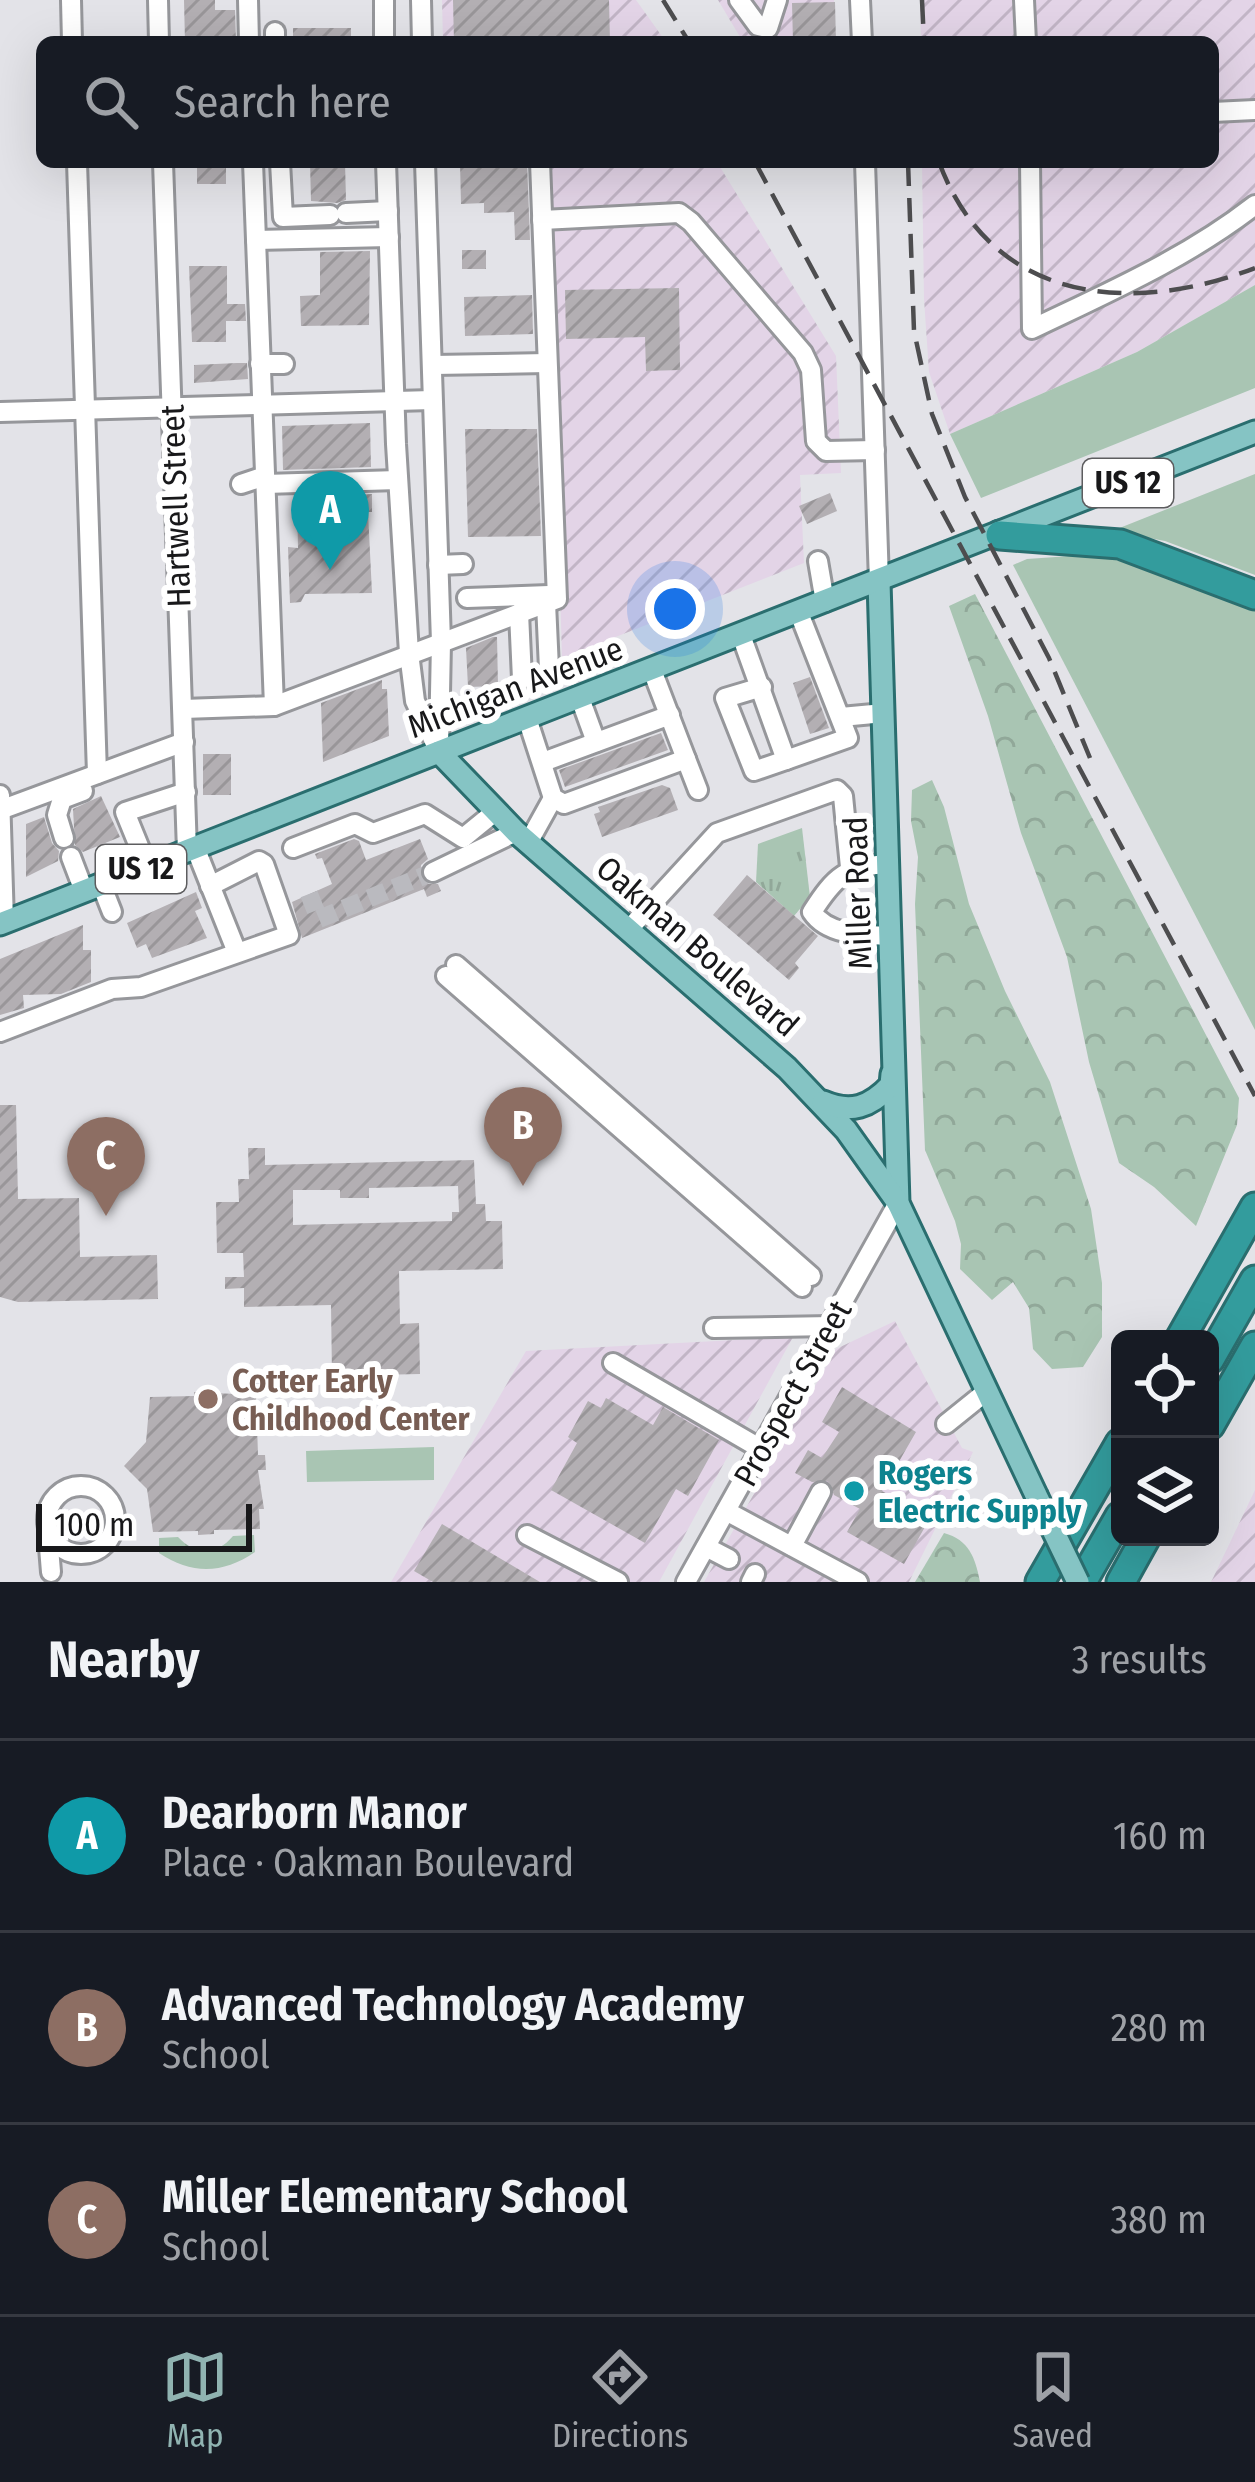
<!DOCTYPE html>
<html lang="en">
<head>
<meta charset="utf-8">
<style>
	:root { --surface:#171b24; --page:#20242c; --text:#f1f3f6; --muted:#9ea1a6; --line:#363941; --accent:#90b3b1 }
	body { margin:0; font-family:"Fira Sans Condensed",sans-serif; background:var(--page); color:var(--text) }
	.controls { position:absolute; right:36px; bottom:36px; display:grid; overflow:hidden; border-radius:18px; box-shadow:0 12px 48px #0002 }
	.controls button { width:108px; height:108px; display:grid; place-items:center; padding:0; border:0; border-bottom:3px solid var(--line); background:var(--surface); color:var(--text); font:60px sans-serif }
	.scale { position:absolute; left:36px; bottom:30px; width:216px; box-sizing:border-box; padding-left:12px; border:6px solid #18181a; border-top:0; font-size:33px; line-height:42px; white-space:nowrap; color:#18181a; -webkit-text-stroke:9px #fff; paint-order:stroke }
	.you { position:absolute; left:675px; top:609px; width:42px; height:42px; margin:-30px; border:9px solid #fff; border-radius:50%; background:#1a73e8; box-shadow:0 0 0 18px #1a73e833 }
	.badge { display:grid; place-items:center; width:78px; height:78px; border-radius:50%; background:var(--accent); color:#fff; font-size:39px; font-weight:700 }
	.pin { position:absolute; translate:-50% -99px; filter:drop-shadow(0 3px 6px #0008) }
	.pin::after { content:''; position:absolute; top:63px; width:42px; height:36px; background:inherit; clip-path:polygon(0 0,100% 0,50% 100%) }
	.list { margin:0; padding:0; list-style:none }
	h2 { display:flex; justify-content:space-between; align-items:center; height:156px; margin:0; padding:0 48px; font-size:51px }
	h2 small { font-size:39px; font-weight:400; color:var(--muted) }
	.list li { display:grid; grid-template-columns:78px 1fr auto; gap:36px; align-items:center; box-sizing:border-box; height:192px; padding:0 48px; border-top:3px solid var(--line) }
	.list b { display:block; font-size:45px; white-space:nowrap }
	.list p { margin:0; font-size:39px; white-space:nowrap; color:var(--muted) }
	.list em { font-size:39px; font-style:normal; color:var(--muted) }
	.icon { flex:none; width:66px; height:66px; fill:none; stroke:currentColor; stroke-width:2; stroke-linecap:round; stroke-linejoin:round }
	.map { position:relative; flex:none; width:1255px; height:1582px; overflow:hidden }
	.search { position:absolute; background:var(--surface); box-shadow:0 12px 48px #0002; left:36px; right:36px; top:36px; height:132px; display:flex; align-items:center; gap:30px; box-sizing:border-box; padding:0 42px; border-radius:18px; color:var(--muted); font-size:45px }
	.sheet { height:732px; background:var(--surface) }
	nav { display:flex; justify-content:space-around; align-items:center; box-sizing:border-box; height:168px; border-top:3px solid var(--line); background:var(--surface); font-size:33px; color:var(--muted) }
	nav a { display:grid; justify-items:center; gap:6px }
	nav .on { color:var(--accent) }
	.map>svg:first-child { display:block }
</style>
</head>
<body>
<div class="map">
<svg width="1255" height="1582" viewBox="0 0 1255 1582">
	<defs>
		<pattern id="industrial-furrows" width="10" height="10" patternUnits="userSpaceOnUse" patternTransform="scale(3)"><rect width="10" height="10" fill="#e3d4e7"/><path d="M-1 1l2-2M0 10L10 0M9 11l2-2" fill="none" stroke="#c2b5c6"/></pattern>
		<pattern id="forest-crowns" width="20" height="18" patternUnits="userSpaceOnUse" patternTransform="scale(3)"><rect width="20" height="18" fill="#a9c5b3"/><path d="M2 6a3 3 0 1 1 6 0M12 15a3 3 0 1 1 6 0" fill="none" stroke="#91a899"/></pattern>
		<pattern id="park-tufts" width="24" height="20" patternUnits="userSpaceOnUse" patternTransform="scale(3)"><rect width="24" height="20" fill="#a9c5b3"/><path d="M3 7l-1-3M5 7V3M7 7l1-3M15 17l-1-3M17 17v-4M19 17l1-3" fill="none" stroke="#91a899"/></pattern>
		<pattern id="building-hatch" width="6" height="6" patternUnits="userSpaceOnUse" patternTransform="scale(3)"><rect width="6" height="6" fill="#b3afb3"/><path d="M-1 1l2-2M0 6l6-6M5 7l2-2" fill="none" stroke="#999699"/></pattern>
	</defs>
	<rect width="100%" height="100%" fill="#e3e3e8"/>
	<g fill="url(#industrial-furrows)">
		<path d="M 442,0 L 636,0 L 666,42 L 443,42 Z"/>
		<path d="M 718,0 L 834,0 L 835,42 L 743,42 Z"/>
		<path d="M 920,0 L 1255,0 L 1255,285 L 1137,352 L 950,434 L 929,372 L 924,299 L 922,162 L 1213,162 L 1213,42 L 921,42 Z"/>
		<path d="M 548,162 L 717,162 L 836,356 L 841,473 L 800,475 L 804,563 L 562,658 Z"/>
		<path d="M 895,1321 L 962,1448 L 973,1452 L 909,1582 L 704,1582 L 836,1349 Z"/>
		<path d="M 793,1337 L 659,1582 L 391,1582 L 526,1351 Z"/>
		<path d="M 1255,1490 L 1255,1582 L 1211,1582 L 1214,1576 Z"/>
	</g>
	<g fill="#a9c5b3">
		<path d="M 1255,285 L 1255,388 L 981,498 L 950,434 L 1137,352 Z"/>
		<path d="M 1255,474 L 1255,575 L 1165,541 L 1112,531 Z"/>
		<path d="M 1085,555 L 1109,556 L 1255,607 L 1255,1030 L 1013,565 L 1027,559 Z"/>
		<path d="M 434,1447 L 434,1480 L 307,1482 L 306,1451 Z"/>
	</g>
	<g fill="url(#forest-crowns)">
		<path d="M 975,594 L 1239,1098 L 1237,1125 L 1196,1226 L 1154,1187 L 1119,1163 L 1089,1062 L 1067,957 L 1021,833 L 988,716 L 949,606 Z"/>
		<path d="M 932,780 L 944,807 L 969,904 L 1005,991 L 1050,1082 L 1091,1209 L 1102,1283 L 1102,1337 L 1083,1367 L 1052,1369 L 1033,1349 L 1029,1308 L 1013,1282 L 992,1300 L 960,1269 L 961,1244 L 955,1221 L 925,1150 L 915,904 L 918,857 L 911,821 L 912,790 Z"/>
		<path d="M 944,1533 C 969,1540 975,1557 980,1582 L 915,1582 Z"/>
	</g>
	<g fill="url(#park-tufts)">
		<path d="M 802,828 L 810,897 L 794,916 L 756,882 L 758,844 Z"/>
		<path d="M 254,1535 L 255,1552 C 223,1574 192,1575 159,1553 L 159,1538 L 178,1537 C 196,1556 216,1556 233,1536 Z"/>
	</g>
	<g fill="url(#building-hatch)" fill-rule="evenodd">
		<path d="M 184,0 L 215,0 L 215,10 L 235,10 L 236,42 L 185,42 Z"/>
		<path d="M 453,0 L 609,0 L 610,42 L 454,42 Z"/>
		<path d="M 835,2 L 836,42 L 793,42 L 792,3 Z"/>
		<rect x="293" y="28" width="58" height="14"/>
		<path d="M 310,162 L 345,162 L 346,200 L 337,203 L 311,201 Z"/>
		<path d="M 460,162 L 527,162 L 530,240 L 515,240 L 514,212 L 484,213 L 484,203 L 461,204 Z"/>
		<rect x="197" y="167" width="29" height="17"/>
		<rect x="462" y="250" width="24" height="19"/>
		<path d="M 370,251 L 369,325 L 301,326 L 300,296 L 320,295 L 320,252 Z"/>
		<path d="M 189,266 L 227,266 L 227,304 L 245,304 L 246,321 L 226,321 L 226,342 L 192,342 Z"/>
		<path d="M 679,288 L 680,370 L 646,371 L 645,337 L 566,339 L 565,290 Z"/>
		<path d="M 532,295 L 533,334 L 465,336 L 464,297 Z"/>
		<path d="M 237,363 L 247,363 L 248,379 L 194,383 L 194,365 Z"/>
		<path d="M 370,423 L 371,467 L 283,470 L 282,426 Z"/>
		<path d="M 465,429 L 537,429 L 541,536 L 468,537 Z"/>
		<path d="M 830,493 L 837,511 L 807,524 L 799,506 Z"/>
		<path d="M 372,494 L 372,512 L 368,512 L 372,593 L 305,594 L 301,602 L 290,603 L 288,547 L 298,548 L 297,497 Z"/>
		<path d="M 493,637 L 497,637 L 498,686 L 468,687 L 466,648 Z"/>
		<path d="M 810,677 L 829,728 L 810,734 L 793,683 Z"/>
		<path d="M 382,680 L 382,689 L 387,689 L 389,736 L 323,762 L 321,703 Z"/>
		<path d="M 661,733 L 668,750 L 565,787 L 559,770 Z"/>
		<rect x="203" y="754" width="28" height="41"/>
		<path d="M 662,785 L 670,788 L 678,810 L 602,837 L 594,814 L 600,812 L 598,807 Z"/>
		<path d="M 101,796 L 120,837 L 83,852 L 75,845 L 73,809 Z"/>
		<path d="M 44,817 L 52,843 L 59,851 L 58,861 L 26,877 L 26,824 Z"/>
		<path d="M 354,839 L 359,841 L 366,860 L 420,839 L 428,859 L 421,865 L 420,877 L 426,884 L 438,884 L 441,891 L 427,897 L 424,889 L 302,938 L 292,902 L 332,884 L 322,858 L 317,859 L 315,854 Z"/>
		<path d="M 747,875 L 818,936 L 795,963 L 799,968 L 789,980 L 713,915 Z"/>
		<path d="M 196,892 L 202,908 L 195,911 L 207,938 L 152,958 L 146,944 L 137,948 L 127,923 Z"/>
		<path d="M 83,925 L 83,950 L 91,950 L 91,982 L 61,994 L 23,995 L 24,1008 L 0,1015 L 0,959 Z"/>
		<path d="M 0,1105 L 16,1105 L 18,1199 L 79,1198 L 80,1257 L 157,1255 L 158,1299 L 18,1302 L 0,1297 Z"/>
		<path d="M 248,1148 L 265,1148 L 265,1165 L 474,1160 L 476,1204 L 485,1204 L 486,1221 L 502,1221 L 503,1269 L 399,1271 L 400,1324 L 419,1323 L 420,1374 L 332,1376 L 331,1305 L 244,1307 L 244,1288 L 225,1289 L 225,1277 L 244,1277 L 243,1253 L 217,1253 L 216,1202 L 239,1202 L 238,1179 L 249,1179 ZM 458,1186 L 459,1212 L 452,1212 L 452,1221 L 293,1225 L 293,1190 L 340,1190 L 340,1198 L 369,1198 L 369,1188 Z"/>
		<path d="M 842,1387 L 916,1432 L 882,1491 L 930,1518 L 904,1564 L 847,1532 L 860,1509 L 834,1495 L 828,1481 L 812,1482 L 795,1473 L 808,1450 L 822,1458 L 839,1432 L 822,1422 Z"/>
		<path d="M 194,1392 L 256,1395 L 258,1455 L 265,1455 L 266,1470 L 258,1470 L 264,1509 L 259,1509 L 260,1529 L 214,1530 L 214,1534 L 198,1535 L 198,1531 L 153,1532 L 147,1489 L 124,1466 L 146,1442 L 150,1397 L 194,1396 Z"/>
		<path d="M 606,1398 L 653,1425 L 663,1407 L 719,1440 L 688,1496 L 676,1489 L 645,1543 L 551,1490 L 577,1443 L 568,1437 L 588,1401 L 601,1408 Z"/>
		<path d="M 442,1524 L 540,1582 L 433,1582 L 414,1571 Z"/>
	</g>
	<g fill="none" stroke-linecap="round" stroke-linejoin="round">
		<path stroke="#bababf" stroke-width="18" stroke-dasharray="18 9" stroke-linecap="butt" d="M 309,894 L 319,919 L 433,872"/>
		<defs>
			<g id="minor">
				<path d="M 71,0 L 72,42"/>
				<path d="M 158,0 L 159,42"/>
				<path d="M 248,0 L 249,42"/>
				<path d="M 384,0 L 384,42"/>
				<path d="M 421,0 L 422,42"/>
				<path d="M 739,0 L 758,26 L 768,28 L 777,0"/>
				<path d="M 860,0 L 862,42"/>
				<path d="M 1024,0 L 1026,42"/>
				<path d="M 275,32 L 275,42"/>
				<path d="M 1213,112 L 1255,110"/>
				<path d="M 77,162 L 97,774"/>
				<path d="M 163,162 L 187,851"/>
				<path d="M 253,162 L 274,706"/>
				<path d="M 280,162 L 283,217 L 330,215"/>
				<path d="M 386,162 L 396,444 L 409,653 L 415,701 L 439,752"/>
				<path d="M 425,162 L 441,642 L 439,745"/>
				<path d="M 865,162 L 879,582"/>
				<path d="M 1030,162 L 1032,329 C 1109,292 1187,258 1255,205"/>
				<path d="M 346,213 L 388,211"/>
				<path d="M 542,220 L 679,213 L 691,222 L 803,353 L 811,370 L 816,441 L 826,451 L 875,450"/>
				<path d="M 256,240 L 389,237"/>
				<path d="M 260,364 L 284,364"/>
				<path d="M 433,365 L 547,363"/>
				<path d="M 0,412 L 432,400"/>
				<path d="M 241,484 L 265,476"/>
				<path d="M 265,484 L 398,480"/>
				<path d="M 818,561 L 825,602"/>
				<path d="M 438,565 L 463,564"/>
				<path d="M 467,598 L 549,595"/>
				<path d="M 546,603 L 549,669"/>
				<path d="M 519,613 L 522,679"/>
				<path d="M 741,635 L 786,760 L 848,738 L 799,613"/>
				<path d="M 762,687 L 725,698 L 754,771 L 786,760"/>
				<path d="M 580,698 L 596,742"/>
				<path d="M 183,709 L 274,706 L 557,599 L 540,162"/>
				<path d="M 841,717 L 884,713"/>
				<path d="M 527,718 L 553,798 L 564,804 L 686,759 L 652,670"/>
				<path d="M 686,759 L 698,790"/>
				<path d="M 543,762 L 670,715"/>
				<path d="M 0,795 L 4,922"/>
				<path d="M 0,810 L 184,742"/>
				<path d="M 64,838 L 57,815 L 62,799 L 83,791"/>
				<path d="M 528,843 L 553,798"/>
				<path d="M 195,847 L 236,950"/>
				<path d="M 293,848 L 355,824 L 373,833 L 425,814 L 463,838 L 496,811"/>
				<path d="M 71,857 L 84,891"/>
				<path d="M 889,864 C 846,866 835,876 812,912 C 828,936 865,935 891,936"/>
				<path d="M 147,866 L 125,812 L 186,792"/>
				<path d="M 433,872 L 516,832"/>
				<path d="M 101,884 L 112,912"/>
				<path d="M 629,929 L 717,833 L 837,790 L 843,796 L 850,867"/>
				<path d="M 456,965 L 811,1276"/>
				<path d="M 446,976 L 802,1287"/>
				<path d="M 0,1032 L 112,989 L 141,987 L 289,935 L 264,864 L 259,861 L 210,886"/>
				<path d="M 714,1328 L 831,1326"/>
				<path d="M 613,1363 L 761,1449"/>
				<path d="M 946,1424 L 987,1391"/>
				<circle cx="81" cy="1520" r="34"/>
				<path d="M 726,1511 L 858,1582"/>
				<path d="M 48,1535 L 51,1572"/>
				<path d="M 527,1535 L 618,1582"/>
				<path d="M 792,1546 L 821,1492"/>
				<path d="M 706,1547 L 729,1559"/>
				<path d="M 686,1582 L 898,1203"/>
				<path d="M 751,1582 L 755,1574"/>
			</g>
			<g id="major">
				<path d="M 879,582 L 898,1203 L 1036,1495"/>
				<path d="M 439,752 L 516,832 L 787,1068 L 846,1130 L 898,1203"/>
				<path d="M 0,924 L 1255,432"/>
				<path d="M 823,1102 C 851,1114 870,1107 891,1085 L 892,1074"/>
			</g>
			<g id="highway">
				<path d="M 1000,535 L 1120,544 L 1255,595"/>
				<path d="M 1180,1339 L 1255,1207"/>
				<path d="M 1210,1359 L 1255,1280"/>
				<path d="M 1210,1425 L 1255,1346"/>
				<path d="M 1040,1582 L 1120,1443"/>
				<path d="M 1082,1582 L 1120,1516"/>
				<path d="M 1121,1582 L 1146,1537"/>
			</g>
		</defs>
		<use href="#minor" stroke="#96979b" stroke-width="24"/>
		<use href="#major" stroke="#2a6e6f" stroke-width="27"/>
		<use href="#highway" stroke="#2a6e6f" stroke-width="33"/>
		<use href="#minor" stroke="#fff" stroke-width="18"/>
		<use href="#major" stroke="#85c4c4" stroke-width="21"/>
		<use href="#highway" stroke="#339c9d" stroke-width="27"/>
		<g stroke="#4d4d4f" stroke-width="4.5" stroke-dasharray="24 12" stroke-linecap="butt">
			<path d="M 663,0 L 689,42"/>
			<path d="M 922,0 L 924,42"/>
			<path d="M 755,162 L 1255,1096"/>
			<path d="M 908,162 L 914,331 L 932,414 L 965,497 L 1049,658 L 1090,758"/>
			<path d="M 939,162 C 991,303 1130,316 1255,268"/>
		</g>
		<defs>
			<path id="major-bridge" d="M 1036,1495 L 1078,1582"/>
		</defs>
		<use href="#major-bridge" stroke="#2a6e6f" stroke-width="27" stroke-linecap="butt"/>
		<use href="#major-bridge" stroke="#85c4c4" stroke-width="21"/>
	</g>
	<circle fill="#8d6e63" stroke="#fff" stroke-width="4.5" cx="208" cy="1399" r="12"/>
	<circle fill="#0f9aa8" stroke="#fff" stroke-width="4.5" cx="854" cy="1491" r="12"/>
	<g text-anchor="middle" stroke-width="12" stroke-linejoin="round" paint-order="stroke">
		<g fill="#fff" stroke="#5d5d5f" stroke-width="3">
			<rect x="1083" y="459" width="90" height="48" rx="9"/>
			<rect x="96" y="845" width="90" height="48" rx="9"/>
		</g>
		<g font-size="30" font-weight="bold" fill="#18181a">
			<text x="1128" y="493">US 12</text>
			<text x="141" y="879">US 12</text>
		</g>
		<g font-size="33" fill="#18181a" stroke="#fff">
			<text transform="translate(175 506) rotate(-92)" y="12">Hartwell Street</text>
			<text transform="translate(515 687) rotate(-21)" y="12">Michigan Avenue</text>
			<text transform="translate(857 893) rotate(-92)" y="12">Miller Road</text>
			<text transform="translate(698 946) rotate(41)" y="12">Oakman Boulevard</text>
			<text transform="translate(792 1393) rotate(-61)" y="12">Prospect Street</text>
		</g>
		<g font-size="33" font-weight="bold" fill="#785e54" stroke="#fff" text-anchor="start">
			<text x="232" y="1392">Cotter Early<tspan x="232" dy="38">Childhood Center</tspan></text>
		</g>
		<g font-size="33" font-weight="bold" fill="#0d838f" stroke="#fff" text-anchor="start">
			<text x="878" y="1484">Rogers<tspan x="878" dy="38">Electric Supply</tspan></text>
		</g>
	</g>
</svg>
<div class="controls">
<button><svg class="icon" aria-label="locate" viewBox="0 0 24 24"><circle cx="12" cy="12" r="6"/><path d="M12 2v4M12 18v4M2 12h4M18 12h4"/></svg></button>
<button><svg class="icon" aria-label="layers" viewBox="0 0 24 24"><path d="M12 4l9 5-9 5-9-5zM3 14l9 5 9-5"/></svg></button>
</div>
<div class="scale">100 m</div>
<div class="you"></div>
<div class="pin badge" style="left:330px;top:570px;background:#0f9aa8">A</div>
<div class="pin badge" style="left:523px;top:1186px;background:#8d6e63">B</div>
<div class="pin badge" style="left:106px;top:1216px;background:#8d6e63">C</div>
<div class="search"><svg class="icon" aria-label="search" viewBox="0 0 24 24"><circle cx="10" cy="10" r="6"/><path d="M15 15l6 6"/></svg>Search here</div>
</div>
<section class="sheet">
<h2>Nearby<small>3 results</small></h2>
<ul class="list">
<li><span class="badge" style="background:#0f9aa8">A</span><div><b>Dearborn Manor</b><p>Place · Oakman Boulevard</p></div><em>160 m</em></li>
<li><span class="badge" style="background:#8d6e63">B</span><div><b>Advanced Technology Academy</b><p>School</p></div><em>280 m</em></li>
<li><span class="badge" style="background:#8d6e63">C</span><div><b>Miller Elementary School</b><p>School</p></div><em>380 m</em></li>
</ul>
</section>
<nav>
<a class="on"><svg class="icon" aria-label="map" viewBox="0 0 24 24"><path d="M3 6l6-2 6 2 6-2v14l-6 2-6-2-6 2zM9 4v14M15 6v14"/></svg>Map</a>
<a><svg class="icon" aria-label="directions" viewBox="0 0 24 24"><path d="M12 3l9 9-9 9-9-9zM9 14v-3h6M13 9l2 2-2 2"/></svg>Directions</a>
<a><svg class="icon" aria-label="saved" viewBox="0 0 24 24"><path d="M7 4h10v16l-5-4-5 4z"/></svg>Saved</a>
</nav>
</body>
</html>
